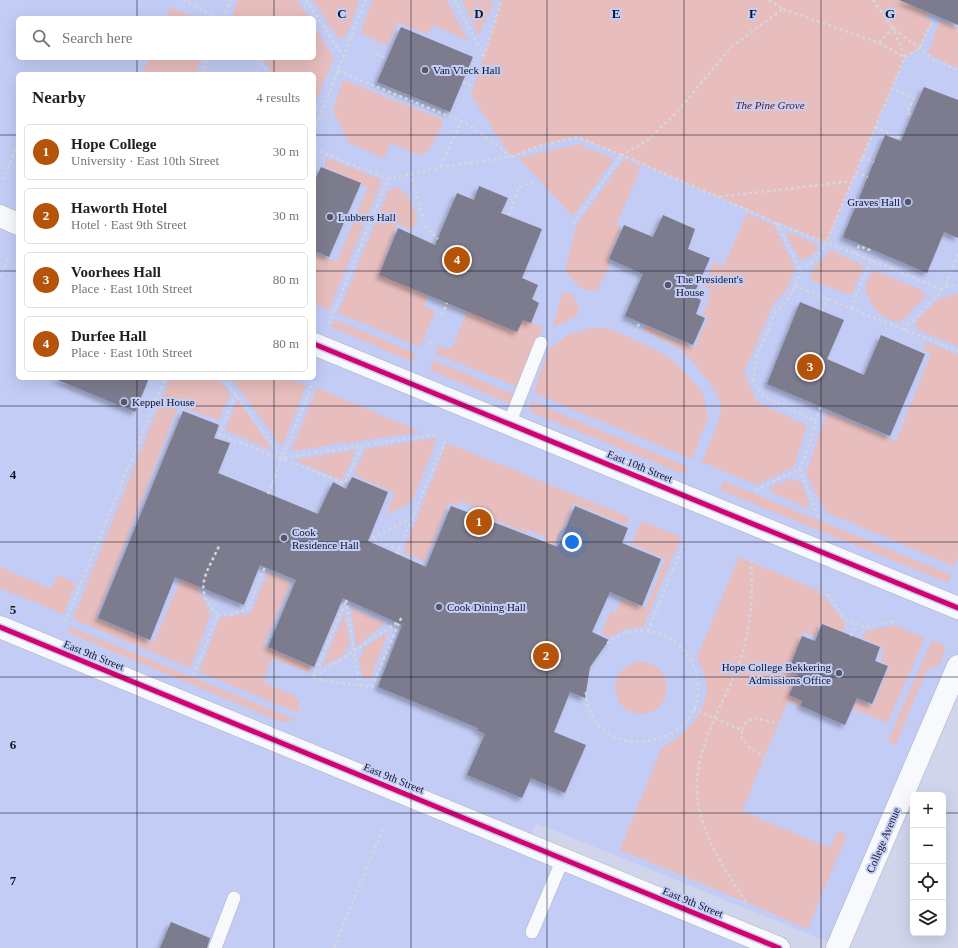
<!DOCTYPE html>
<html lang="en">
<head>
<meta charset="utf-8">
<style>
	:root { --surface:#fff; --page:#f6f6f6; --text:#202124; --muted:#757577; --line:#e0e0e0; --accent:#b45309 }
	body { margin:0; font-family:"Times New Roman",serif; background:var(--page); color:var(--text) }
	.controls { position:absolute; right:12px; bottom:12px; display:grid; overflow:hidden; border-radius:6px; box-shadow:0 4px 16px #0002 }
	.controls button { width:36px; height:36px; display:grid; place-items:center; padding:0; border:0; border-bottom:1px solid var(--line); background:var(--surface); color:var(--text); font:20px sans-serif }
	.you { position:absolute; left:572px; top:542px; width:14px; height:14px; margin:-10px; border:3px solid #fff; border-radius:50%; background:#1a73e8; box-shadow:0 0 0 6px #1a73e833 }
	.badge { display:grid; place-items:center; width:26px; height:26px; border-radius:50%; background:var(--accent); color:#fff; font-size:13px; font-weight:700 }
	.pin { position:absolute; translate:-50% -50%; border:2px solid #fff; box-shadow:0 1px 4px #0006 }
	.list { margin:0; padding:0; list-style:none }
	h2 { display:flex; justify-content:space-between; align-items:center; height:52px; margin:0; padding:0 16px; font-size:17px }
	h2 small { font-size:13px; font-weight:400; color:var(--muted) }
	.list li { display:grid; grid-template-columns:26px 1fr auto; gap:12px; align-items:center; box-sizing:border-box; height:56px; margin:0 8px 8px; padding:0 8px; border:1px solid var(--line); border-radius:6px }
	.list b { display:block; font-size:15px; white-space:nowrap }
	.list p { margin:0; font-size:13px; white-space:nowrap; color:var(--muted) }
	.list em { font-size:13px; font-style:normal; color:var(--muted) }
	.icon { flex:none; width:22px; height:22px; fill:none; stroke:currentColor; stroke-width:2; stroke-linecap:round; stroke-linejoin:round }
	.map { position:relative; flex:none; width:958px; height:948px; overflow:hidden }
	.search { position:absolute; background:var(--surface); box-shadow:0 4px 16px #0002; left:16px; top:16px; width:300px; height:44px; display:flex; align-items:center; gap:10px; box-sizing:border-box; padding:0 14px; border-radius:6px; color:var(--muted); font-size:15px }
	.panel { position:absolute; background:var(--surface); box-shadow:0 4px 16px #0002; left:16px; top:72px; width:300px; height:308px; border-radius:6px }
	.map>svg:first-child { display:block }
</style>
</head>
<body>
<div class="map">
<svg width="958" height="948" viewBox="0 0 958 948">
	<defs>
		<filter id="shadow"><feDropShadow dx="-3.5" dy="3.5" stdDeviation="2" flood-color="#0004"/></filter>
	</defs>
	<rect width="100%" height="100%" fill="#d0d5eb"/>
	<path fill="#c2ccf5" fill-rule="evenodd" d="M 0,0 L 958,0 L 958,666 L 838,946 L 536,823 L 527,844 L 779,948 L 0,948 ZM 18,18 L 314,18 L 314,58 L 18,58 ZM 18,74 L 314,74 L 314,378 L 18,378 Z"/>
	<g fill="#e7bdbd">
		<path d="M 238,0 L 297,0 L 309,18 L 236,18 L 232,15 Z"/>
		<path d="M 313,0 L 359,0 L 346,36 L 339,39 Z"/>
		<path d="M 373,0 L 447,0 L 468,41 L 434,25 L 427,34 L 398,23 L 387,46 L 360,33 Z"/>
		<path d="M 462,0 L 494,1 L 479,36 Z"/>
		<path d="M 502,0 L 925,0 L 921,10 L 928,13 L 925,19 L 932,21 L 919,49 L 905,57 L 826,243 L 577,137 L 539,146 L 511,157 L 471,95 Z"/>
		<path d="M 170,7 L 197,18 L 166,18 Z"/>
		<path d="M 940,21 L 958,28 L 958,68 L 936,58 L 928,53 Z"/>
		<path d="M 314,26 L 334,58 L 314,106 L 314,74 L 273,74 L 263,58 L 314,58 Z"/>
		<path d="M 149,58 L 202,58 L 195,74 L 142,74 Z"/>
		<path d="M 343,80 L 444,120 L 429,151 L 419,155 L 391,143 L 384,158 L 349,143 L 333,111 Z"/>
		<path d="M 578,144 L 614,159 L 573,216 L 519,158 Z"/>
		<path d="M 327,158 L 382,180 L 329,310 L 314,304 L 314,253 L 337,262 L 368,187 L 324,166 Z"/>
		<path d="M 624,159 L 641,167 L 616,225 L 621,227 L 608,259 L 611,261 L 597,292 L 580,288 L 565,270 L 576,226 Z"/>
		<path d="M 398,187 L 408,196 L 417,217 L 413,230 L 397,224 L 379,275 L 428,295 L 424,306 L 435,312 L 420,347 L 338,313 L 389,190 Z"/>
		<path d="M 747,213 L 774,225 L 795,268 L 787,289 L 774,303 L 744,372 L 757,402 L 807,426 L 794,467 L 757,485 L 702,462 C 708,445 720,425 721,407 C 722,394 689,356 678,348 C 668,341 654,336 643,330 L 645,326 L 695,348 L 708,317 L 703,314 L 712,291 L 705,287 L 713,262 L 724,266 Z"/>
		<path d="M 787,231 L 818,245 C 816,255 809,258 800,260 L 787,237 Z"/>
		<path d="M 830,249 L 864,266 L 851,295 L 812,281 C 808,266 825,261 830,249 Z"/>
		<path d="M 873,270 L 922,290 L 925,294 L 925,297 L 904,319 L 899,322 C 879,319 869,304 865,286 Z"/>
		<path d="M 564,293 L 571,294 C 589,317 572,319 553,327 L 561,298 Z"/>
		<path d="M 958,293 L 958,346 L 918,330 L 915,324 L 917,320 L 937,301 L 941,298 Z"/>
		<path d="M 467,311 L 517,332 L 523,320 L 543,327 L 518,387 L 436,354 L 438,346 L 446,349 L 453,347 Z"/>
		<path d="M 335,320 L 415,353 L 412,362 L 331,327 Z"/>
		<path d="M 591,328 L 609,328 L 654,349 L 672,360 L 698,386 L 703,395 L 708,417 L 692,459 L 534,393 L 548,350 L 568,335 Z"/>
		<path d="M 926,342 L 958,355 L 958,557 L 954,566 L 826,512 L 806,474 L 827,412 L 896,441 L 931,354 L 923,350 Z"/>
		<path d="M 433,360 L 515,395 L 509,403 L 430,370 Z"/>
		<path d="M 170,378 L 218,378 L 230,394 L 219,420 L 178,406 L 96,618 L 154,643 L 197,540 L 216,547 L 198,589 L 211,614 L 190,668 L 73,619 Z"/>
		<path d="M 231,378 L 287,378 L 306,386 L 282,447 Z"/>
		<path d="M 317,388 L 421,432 L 291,451 Z"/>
		<path d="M 238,400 L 273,451 L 225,430 Z"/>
		<path d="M 530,401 L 688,467 L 683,474 L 531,412 Z"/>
		<path d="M 437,438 L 412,502 L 386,515 L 395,493 L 354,475 L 365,449 Z"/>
		<path d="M 447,443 L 629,517 L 626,525 L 573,503 L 556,546 L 544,541 L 545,537 L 527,529 L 526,533 L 476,512 L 477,508 L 460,501 L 458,506 L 449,503 L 424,561 L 403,552 Z"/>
		<path d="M 356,450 L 342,480 L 294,460 Z"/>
		<path d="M 792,478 L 801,483 L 810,505 L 807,508 L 771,492 L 770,487 Z"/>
		<path d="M 723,481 L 951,575 L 948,583 L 720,490 Z"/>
		<path d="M 641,521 L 681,537 L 643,627 L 625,629 L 609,637 L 601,633 L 611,610 L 616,613 L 622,599 L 646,608 L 665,559 L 632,544 Z"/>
		<path d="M 739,557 L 820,591 L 819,593 L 824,596 L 845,623 L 843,632 L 821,623 L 815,637 L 803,632 L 788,670 L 798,675 L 789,695 L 802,701 L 801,706 L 788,701 L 742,811 L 830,848 L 837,831 L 847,835 L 807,929 L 746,902 L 620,850 L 662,747 C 686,736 710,710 706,681 C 705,673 700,665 697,657 Z"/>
		<path d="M 0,567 L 51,589 L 58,575 L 76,583 L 63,614 L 0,588 Z"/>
		<path d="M 268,572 L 291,582 L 263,646 L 312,667 L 309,673 L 272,658 L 263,682 L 293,695 L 299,702 L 299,713 L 199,672 L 220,618 L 251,613 Z"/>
		<path d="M 351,608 L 385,623 L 356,647 Z"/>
		<path d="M 344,614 L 350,644 L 346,647 L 346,653 L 322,667 Z"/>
		<path d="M 893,625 L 925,638 L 887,723 L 853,709 L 857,700 L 873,706 L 890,665 L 882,662 L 884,648 L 862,638 L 866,631 Z"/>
		<path d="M 71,627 L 296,720 L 281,722 L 69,633 Z"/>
		<path d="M 388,632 L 370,679 L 363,678 L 359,659 L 363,653 L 363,648 Z"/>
		<path d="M 932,640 L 943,645 L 946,648 L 939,666 L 927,669 L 896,744 L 888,741 Z"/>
		<circle cx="641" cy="688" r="26"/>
	</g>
	<g fill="#7b7b8e" filter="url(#shadow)">
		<path d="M 899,0 L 958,0 L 958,25 Z"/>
		<path d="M 401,27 L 473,57 L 450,112 L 377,82 Z"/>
		<path d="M 924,87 L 958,100 L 958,238 L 944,232 L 927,273 L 843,237 L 885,135 L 901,141 Z"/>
		<path d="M 321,167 L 361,183 L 329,257 L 314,251 L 314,182 Z"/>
		<path d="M 479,186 L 508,198 L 501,213 L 542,229 L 522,278 L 538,285 L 532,299 L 539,303 L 531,323 L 523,320 L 517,332 L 379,275 L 398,228 L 435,245 L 457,193 L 474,200 Z"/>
		<path d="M 663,215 L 695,229 L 688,249 L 710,258 L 693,296 L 701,300 L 696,314 L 705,318 L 693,345 L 625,316 L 643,274 L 609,259 L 624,225 L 653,237 Z"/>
		<path d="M 800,302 L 844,320 L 827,359 L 864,375 L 881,335 L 925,354 L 890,436 L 767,384 Z"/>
		<path d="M 53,378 L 149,378 L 135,412 Z"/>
		<path d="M 183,411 L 219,425 L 214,438 L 230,443 L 218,473 L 318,514 L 333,482 L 346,489 L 352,477 L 388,492 L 368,541 L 426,567 L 451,506 L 558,547 L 575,506 L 628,528 L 622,543 L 661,559 L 642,606 L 610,592 L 592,632 L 609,640 L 590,667 L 585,698 L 570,692 L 554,732 L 586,745 L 565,793 L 531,778 L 522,798 L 467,775 L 485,734 L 477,730 L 478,728 L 378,687 L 402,625 L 343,598 L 314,667 L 268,647 L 296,580 L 260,565 L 244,605 L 175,577 L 150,640 L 98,618 Z"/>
		<path d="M 822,624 L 880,647 L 875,661 L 888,666 L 872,704 L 857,698 L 845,725 L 801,706 L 802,701 L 789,695 L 798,675 L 788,671 L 802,636 L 815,641 Z"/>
		<path d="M 171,922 L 210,938 L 207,948 L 160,948 Z"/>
	</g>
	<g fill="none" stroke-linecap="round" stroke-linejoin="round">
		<defs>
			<g id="service">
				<path d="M 509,424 L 541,343"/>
				<path d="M 532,932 L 563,859"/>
				<path d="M 215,948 L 234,898"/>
			</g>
			<g id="tertiary">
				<path d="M 0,216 L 18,224"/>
				<path d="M 314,344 L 958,608"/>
				<path d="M 837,948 L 958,666"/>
			</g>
			<path id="primary" d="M 0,627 L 779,948"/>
		</defs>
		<use href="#service" stroke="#adb1c4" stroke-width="14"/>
		<use href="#tertiary" stroke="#adb1c4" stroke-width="23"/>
		<use href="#primary" stroke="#adb1c4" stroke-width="23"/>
		<g stroke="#d5d7dd" stroke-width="2.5" stroke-dasharray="3 3" stroke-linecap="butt">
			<path d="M 183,0 L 218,18"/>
			<path d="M 306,0 L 343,56"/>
			<path d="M 455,0 L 484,57"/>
			<path d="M 769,0 L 783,9 L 731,47 L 678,111 L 648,140 L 622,155 L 718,197 L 852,181"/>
			<path d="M 873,0 L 893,28 L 934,60 L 958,70"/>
			<path d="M 783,9 L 879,43 L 893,28 L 905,57"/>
			<path d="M 224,18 L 231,0"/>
			<path d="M 879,43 L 904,57"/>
			<path d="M 376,54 L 387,58"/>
			<path d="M 484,57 L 502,0"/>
			<path d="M 258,58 L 270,74"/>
			<path d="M 338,71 L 468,124 L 511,156"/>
			<path d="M 201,74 L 207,58"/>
			<path d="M 463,82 L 473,87"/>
			<path d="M 891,88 L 914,98 L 907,113 L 912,115"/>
			<path d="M 875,127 L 902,139"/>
			<path d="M 314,130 L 335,79 L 365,0"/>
			<path d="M 314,149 L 388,179"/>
			<path d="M 862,157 L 874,162"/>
			<path d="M 441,166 L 461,121"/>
			<path d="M 856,172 L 868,177"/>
			<path d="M 411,173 L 425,226 L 438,239"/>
			<path d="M 3,180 L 18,144"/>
			<path d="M 718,197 L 776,223 L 871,260"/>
			<path d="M 509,215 L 519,187 L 534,182"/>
			<path d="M 855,254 L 859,246 L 872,251 L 872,250"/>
			<path d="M 958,254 L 945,287 L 958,285"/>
			<path d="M 801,271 L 817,258 L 826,243 L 905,57 L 919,49 L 932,21"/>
			<path d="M 0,278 L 9,257"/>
			<path d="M 795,286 L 958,351"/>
			<path d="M 851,308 L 871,260 L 943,290"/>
			<path d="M 822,311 L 827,299"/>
			<path d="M 442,315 L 447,303"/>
			<path d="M 329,324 L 388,179 L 441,167 L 511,157 L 539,146 L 577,137 L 622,155 L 573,224"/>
			<path d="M 904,330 L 945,287"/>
			<path d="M 635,332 L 640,322"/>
			<path d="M 430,343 L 433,338"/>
			<path d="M 223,378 L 282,458 L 439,434"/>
			<path d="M 236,394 L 219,435 L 345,483 L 362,445"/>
			<path d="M 815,421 L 821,407"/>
			<path d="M 800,469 L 818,517"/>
			<path d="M 756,490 L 800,469 L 812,437 L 815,421 L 765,397 L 753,381 L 756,359 L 775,313 L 790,297 L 801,271 L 776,223"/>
			<path d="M 268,494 L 313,382"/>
			<path d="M 399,550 L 372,538 L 413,517"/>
			<path d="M 397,554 L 447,437"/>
			<path d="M 828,594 L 844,619 L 865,627 L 894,621"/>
			<path d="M 346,600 L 359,685"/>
			<path d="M 218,615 L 229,615 L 248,609 L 265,567"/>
			<path d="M 65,622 L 165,378"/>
			<path d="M 648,631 L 687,536"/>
			<path d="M 851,636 L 856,623"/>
			<path d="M 193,675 L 218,615 C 192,589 206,575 219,546"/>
			<path d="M 313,677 L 319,680 L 372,687 L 402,616"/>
			<path d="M 313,677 L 346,601"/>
			<path d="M 314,677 L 398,622"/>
			<path d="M 586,692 C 589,772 721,749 695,670 C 689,653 677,640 660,634 C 641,628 621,631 606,644"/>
			<path d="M 693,709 L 742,730 L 741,737 L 750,748 L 764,757"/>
			<path d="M 742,730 L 746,722 L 754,718 L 778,723"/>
			<path d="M 943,846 L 958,852"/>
			<path d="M 746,902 C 727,872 706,843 699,808 C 688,753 724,707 741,658 C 751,627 753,595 751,562"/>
			<path d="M 334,948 L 383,829"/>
		</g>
		<use href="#service" stroke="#f8f9fc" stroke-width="13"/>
		<use href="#tertiary" stroke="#f8f9fc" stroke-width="22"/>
		<use href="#primary" stroke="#f8f9fc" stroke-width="22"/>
		<defs>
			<g id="cycleway">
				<path d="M 314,344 L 958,608"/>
				<path d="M 0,627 L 779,948"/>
			</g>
		</defs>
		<use href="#cycleway" stroke="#c4cef7" stroke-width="8"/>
		<use href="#cycleway" stroke="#d6006c" stroke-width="5"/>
	</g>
	<path fill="none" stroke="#101426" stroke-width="1" stroke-opacity="0.55" d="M 137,0 L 137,18M 274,0 L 274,18M 411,0 L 411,948M 547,0 L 547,948M 684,0 L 684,948M 821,0 L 821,948M 137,58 L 137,74M 274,58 L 274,74M 0,135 L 18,135M 314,135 L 958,135M 0,271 L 18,271M 314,271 L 958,271M 137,378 L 137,948M 274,378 L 274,948M 0,406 L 958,406M 0,542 L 958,542M 0,677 L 958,677M 0,813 L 913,813M 943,813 L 958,813"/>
	<g fill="#53586b" stroke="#c4cef7" stroke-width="1.5">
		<circle cx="425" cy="70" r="4"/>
		<circle cx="908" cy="202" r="4"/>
		<circle cx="330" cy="217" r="4"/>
		<circle cx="668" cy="285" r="4"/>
		<circle cx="124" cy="402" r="4"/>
		<circle cx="284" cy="538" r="4"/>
		<circle cx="439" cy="607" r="4"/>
		<circle cx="839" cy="673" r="4"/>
	</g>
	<g text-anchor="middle" stroke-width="4" stroke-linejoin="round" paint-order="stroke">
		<g font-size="11" fill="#101426" stroke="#c4cef7" text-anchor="start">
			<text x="433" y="74">Van Vleck Hall</text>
			<text x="900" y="206" text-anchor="end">Graves Hall</text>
			<text x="338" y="221">Lubbers Hall</text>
			<text x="676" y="283">The President's<tspan x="676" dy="13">House</tspan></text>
			<text x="132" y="406">Keppel House</text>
			<text x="292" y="536">Cook<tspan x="292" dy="13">Residence Hall</tspan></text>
			<text x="447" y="611">Cook Dining Hall</text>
			<text x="831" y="671" text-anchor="end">Hope College Bekkering<tspan x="831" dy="13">Admissions Office</tspan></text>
		</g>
		<g font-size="11" font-style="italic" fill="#611303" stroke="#c4cef7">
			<text x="770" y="109">The Pine Grove</text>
		</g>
		<g font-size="11" fill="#101426" stroke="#c4cef7">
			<text transform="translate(640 466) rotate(22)" y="4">East 10th Street</text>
			<text transform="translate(94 655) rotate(22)" y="4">East 9th Street</text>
			<text transform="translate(394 778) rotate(22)" y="4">East 9th Street</text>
			<text transform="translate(883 840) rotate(-67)" y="4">College Avenue</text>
			<text transform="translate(693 902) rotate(22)" y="4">East 9th Street</text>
		</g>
	</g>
	<g font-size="13" text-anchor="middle" font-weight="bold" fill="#101426" stroke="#c4cef7" stroke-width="4" stroke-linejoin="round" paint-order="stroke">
		<text x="342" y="18">C</text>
		<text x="479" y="18">D</text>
		<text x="616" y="18">E</text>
		<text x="753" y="18">F</text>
		<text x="890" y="18">G</text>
		<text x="13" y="479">4</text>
		<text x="13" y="614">5</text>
		<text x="13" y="749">6</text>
		<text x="13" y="885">7</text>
	</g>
</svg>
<div class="controls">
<button>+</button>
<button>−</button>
<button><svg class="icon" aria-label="locate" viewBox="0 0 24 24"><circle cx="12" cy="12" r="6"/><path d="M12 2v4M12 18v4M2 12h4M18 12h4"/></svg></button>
<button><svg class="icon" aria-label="layers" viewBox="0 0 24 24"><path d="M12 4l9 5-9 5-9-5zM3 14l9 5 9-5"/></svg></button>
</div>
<div class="you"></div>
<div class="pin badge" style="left:479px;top:522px">1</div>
<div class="pin badge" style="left:546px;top:656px">2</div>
<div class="pin badge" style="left:810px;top:367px">3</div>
<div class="pin badge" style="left:457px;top:260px">4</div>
<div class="search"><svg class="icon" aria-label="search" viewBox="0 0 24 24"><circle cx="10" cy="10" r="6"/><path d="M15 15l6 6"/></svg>Search here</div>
<section class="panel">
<h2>Nearby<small>4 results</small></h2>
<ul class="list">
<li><span class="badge">1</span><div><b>Hope College</b><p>University · East 10th Street</p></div><em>30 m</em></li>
<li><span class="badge">2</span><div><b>Haworth Hotel</b><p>Hotel · East 9th Street</p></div><em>30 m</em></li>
<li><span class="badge">3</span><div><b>Voorhees Hall</b><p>Place · East 10th Street</p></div><em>80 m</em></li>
<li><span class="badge">4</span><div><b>Durfee Hall</b><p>Place · East 10th Street</p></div><em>80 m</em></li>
</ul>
</section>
</div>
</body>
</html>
